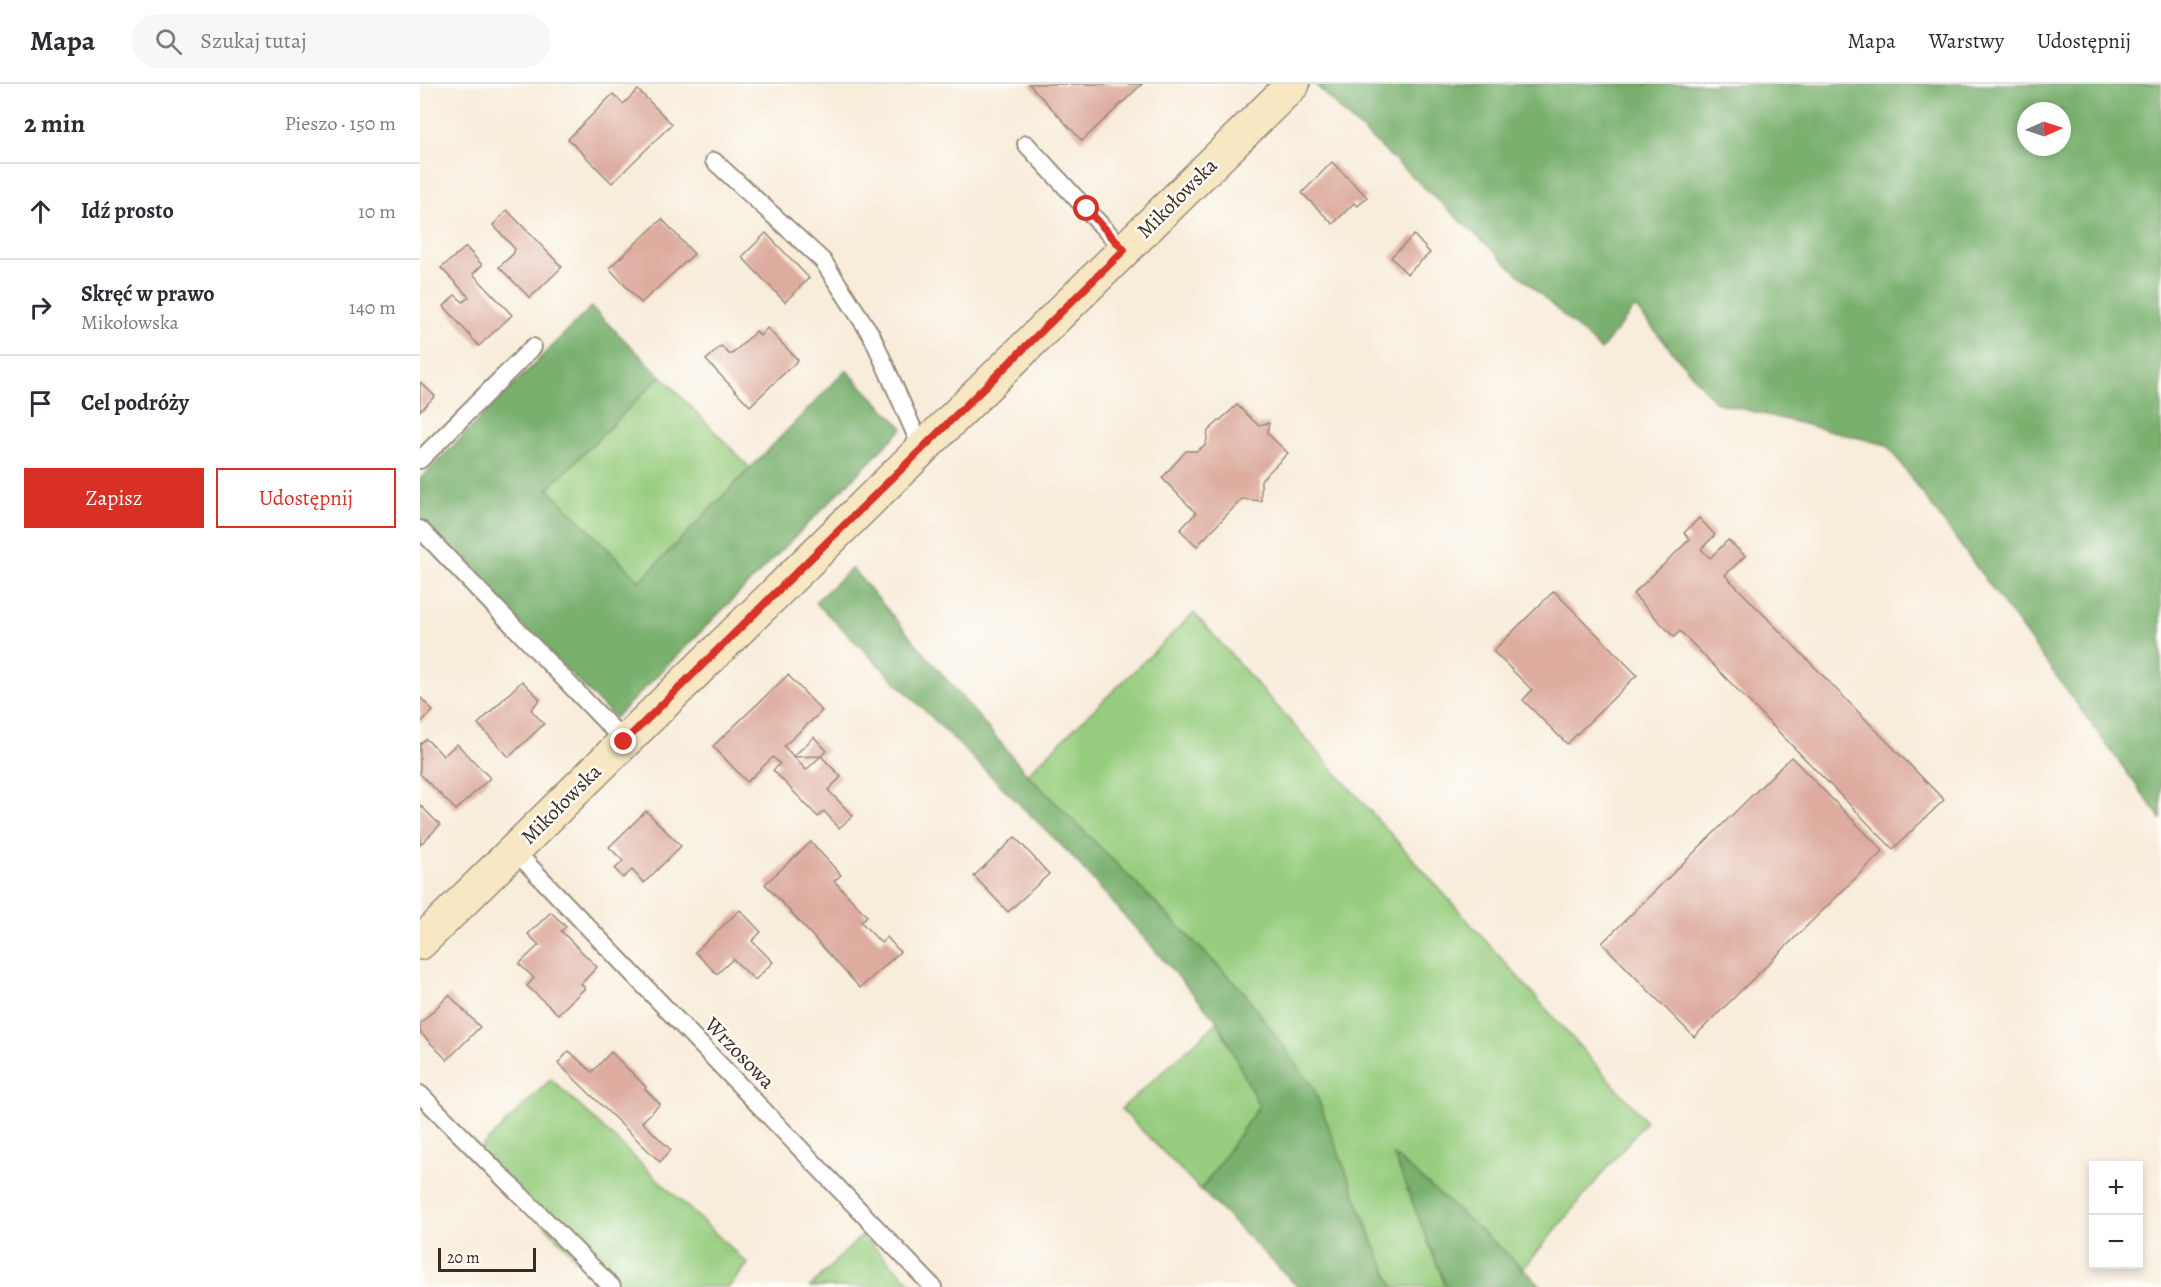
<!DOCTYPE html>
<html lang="pl">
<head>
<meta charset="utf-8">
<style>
	:root { --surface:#fff; --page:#f7f7f7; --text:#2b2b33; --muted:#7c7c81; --line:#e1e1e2; --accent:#d93025 }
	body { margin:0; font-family:Alegreya,serif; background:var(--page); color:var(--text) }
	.controls { position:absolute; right:18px; bottom:18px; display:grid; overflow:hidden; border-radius:0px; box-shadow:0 3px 9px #0003 }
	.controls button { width:54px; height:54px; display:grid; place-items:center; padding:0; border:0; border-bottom:2px solid var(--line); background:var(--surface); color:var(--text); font:30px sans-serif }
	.compass { position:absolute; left:1597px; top:18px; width:54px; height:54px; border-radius:50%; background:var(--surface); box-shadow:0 3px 9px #0003; rotate:87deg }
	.scale { position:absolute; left:18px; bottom:15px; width:98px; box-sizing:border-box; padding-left:6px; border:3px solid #3b2a1e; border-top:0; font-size:16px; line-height:21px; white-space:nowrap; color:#3b2a1e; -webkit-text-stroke:4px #fdfcf7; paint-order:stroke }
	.stop { position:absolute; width:18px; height:18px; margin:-14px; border:4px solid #d93025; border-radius:50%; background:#fff }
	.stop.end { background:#d93025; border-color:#fff; box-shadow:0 2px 6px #0008 }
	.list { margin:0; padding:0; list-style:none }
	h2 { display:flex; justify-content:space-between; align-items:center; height:78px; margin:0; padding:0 24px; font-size:26px }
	h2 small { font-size:20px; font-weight:400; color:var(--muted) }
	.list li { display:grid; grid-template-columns:39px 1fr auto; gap:18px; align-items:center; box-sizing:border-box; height:96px; padding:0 24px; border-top:2px solid var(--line) }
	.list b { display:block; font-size:22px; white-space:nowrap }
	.list p { margin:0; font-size:20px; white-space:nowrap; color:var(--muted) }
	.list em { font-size:20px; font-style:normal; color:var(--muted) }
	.actions { display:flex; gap:12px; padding:18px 24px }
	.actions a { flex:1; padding:14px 0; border:2px solid var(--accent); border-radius:0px; text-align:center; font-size:21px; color:var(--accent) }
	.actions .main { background:var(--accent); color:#fff }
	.icon { flex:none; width:33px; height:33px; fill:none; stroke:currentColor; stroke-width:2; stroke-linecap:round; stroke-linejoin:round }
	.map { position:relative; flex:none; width:1741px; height:1203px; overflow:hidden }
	header { display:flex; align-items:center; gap:36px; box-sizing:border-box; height:84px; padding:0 30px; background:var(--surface); border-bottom:2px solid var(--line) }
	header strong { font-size:28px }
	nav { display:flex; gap:33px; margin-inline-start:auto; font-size:21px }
	.search { width:420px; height:54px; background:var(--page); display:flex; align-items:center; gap:15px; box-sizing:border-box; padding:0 21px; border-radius:33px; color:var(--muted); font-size:22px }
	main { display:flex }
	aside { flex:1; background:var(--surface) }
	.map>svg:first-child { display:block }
</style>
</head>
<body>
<header>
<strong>Mapa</strong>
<div class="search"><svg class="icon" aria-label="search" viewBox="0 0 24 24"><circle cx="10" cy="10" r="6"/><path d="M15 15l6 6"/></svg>Szukaj tutaj</div>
<nav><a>Mapa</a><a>Warstwy</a><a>Udostępnij</a></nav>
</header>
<main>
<aside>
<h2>2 min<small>Pieszo · 150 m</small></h2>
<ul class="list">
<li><svg class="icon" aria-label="ahead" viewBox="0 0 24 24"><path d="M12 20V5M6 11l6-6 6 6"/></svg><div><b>Idź prosto</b></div><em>10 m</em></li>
<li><svg class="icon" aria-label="right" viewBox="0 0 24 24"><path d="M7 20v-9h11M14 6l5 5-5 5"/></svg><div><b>Skręć w prawo</b><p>Mikołowska</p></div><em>140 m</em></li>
<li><svg class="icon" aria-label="arrive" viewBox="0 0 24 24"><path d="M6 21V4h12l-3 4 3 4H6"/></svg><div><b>Cel podróży</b></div></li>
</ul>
<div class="actions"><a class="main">Zapisz</a><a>Udostępnij</a></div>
</aside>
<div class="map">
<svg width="1741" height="1203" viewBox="0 0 1741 1203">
	<rect width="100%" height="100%" fill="#fdfcf7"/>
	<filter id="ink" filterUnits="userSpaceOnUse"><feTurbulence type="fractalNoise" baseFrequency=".0167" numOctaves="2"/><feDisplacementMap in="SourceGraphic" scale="12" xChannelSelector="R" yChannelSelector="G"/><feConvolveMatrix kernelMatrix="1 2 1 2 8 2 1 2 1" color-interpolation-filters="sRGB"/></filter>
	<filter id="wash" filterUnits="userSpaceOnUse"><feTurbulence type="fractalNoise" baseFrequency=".008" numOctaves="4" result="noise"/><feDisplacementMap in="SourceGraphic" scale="24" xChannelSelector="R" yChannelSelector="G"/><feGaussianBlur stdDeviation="1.35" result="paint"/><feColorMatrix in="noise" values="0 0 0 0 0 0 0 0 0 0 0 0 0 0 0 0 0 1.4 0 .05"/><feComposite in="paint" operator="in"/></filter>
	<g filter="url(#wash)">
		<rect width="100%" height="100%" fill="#f8ecda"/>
		<g fill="#97cd7f" stroke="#697c4e" stroke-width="1.5">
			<path d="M 241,292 L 330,384 L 220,497 L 128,405 Z"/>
			<path d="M 774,529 L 1226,1037 L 1103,1185 L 974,1072 L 1026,1203 L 974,1203 L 955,1163 L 894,1005 L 824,908 L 607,690 Z"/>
			<path d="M 798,938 L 839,1022 L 781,1106 L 701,1025 Z"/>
			<path d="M 131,995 L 328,1180 L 309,1203 L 183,1203 L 56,1068 Z"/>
			<path d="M 442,1151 L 495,1203 L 390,1203 Z"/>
		</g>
		<g fill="#79b06e" stroke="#5a6d46" stroke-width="1.5" fill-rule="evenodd">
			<path d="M 895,0 L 1741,0 L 1741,735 L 1467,361 L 1295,318 L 1215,223 L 1181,266 L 920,26 ZM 1606,27 L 1642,27 L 1642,63 L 1606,63 Z"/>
			<path d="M 171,223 L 241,292 L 128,405 L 220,497 L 426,286 L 483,344 L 195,634 L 0,439 L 0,395 Z"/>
			<path d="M 432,484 L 607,690 L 824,908 L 894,1005 L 955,1163 L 974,1203 L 878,1203 L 781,1106 L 839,1022 L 798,938 L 650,770 L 395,518 Z"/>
			<path d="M 973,1070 L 1073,1157 L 1123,1203 L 1026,1203 Z"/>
		</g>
		<g id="blocks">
			<g fill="#ddac9e">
				<path d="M 609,0 L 722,0 L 662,57 Z"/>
				<path d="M 218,6 L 252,40 L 192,99 L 148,55 L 193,10 L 203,20 Z"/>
				<path d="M 912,78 L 947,113 L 938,122 L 934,119 L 913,140 L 882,109 Z"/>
				<path d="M 87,126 L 142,183 L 110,214 L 79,183 L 93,170 L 95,165 L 73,141 Z"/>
				<path d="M 242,135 L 274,170 L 221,219 L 189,184 Z"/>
				<path d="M 346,149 L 389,194 L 365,218 L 322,173 Z"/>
				<path d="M 994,151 L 1010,169 L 987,190 L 971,173 Z"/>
				<path d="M 46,163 L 62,181 L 53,190 L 92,231 L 59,262 L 24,222 L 35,211 L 43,218 L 49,213 L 21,184 Z"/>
				<path d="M 347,244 L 378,276 L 330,322 L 286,276 L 301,262 L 309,270 L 312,270 L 336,247 L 340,252 Z"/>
				<path d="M 0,298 L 15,312 L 0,327 Z"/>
				<path d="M 817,321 L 838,341 L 849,339 L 847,349 L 868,369 L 841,396 L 841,417 L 822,415 L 777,462 L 760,446 L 776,429 L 742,394 L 766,367 L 777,367 L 786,360 L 788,347 Z"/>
				<path d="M 1279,434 L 1295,451 L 1281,465 L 1290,474 L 1308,456 L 1325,472 L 1305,491 L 1524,716 L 1473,765 L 1260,547 L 1254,553 L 1213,510 L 1270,455 L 1264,449 Z"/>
				<path d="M 1134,507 L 1217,591 L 1147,660 L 1103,616 L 1112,606 L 1073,567 Z"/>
				<path d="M 368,591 L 402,627 L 364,662 L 386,686 L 401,672 L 421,693 L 408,706 L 433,732 L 419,744 L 404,727 L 398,733 L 353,686 L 360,680 L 353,673 L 327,698 L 293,662 Z"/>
				<path d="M 102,597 L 120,615 L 111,626 L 124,640 L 89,673 L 58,640 Z"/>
				<path d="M 0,613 L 13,627 L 0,639 Z"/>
				<path d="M 394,653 L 407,667 L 401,672 L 373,673 Z"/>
				<path d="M 6,655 L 16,664 L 23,672 L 37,660 L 70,694 L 36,726 L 0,690 L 0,660 Z"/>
				<path d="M 1371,673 L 1463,767 L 1274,953 L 1182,859 Z"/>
				<path d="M 0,721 L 20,741 L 0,761 Z"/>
				<path d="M 226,727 L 261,762 L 224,799 L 212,786 L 203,794 L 195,785 L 203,777 L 189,763 Z"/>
				<path d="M 595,753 L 629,790 L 588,828 L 554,792 Z"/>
				<path d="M 391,758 L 421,791 L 414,797 L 447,832 L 441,838 L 461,859 L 467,853 L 480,868 L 440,904 L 345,800 Z"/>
				<path d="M 320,826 L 341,848 L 332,857 L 353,878 L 335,896 L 313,875 L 297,890 L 275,868 Z"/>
				<path d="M 131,828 L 146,843 L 141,847 L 177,883 L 161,900 L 165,904 L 138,930 L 107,902 L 114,894 L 99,880 L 119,861 L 108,850 Z"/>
				<path d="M 29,911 L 60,943 L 27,976 L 0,948 L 0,940 Z"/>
				<path d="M 149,967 L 172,988 L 191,968 L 226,1003 L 225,1005 L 240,1020 L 222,1038 L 251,1066 L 240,1078 L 138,979 Z"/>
			</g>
		</g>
	</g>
	<g filter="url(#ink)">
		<use href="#blocks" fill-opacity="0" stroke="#9a8b7c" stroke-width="1.5"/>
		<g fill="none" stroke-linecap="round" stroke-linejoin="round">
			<defs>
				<g id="lane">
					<path d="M 606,60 L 704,166"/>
					<path d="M 294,77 L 403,177 L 452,252 L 502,365"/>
					<path d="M 0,376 L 113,263"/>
					<path d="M 0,445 L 205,658"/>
					<path d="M 94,766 L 513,1203"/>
					<path d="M 0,1010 L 192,1203"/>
				</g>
				<path id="secondary" d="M 0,859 L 873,0"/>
			</defs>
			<use href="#lane" stroke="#9a8b7c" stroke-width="20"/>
			<use href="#secondary" stroke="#9a8b7c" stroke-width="36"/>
			<use href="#lane" stroke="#fff" stroke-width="16"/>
			<use href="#secondary" stroke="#f7e8c3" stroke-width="33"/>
		</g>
	</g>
	<g fill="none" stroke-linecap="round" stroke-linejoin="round" filter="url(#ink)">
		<path stroke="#d93025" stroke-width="8" d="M 204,658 L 704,166 L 667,125"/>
	</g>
	<g text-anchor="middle" stroke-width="5" stroke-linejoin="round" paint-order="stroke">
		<g font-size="21" fill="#3b2a1e" stroke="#fdfcf7">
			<text transform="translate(757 114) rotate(-45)" y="7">Mikołowska</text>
			<text transform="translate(141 720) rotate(-45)" y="7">Mikołowska</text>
			<text transform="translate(320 969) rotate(46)" y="7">Wrzosowa</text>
		</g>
	</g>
</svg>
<div class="controls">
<button>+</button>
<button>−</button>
</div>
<svg class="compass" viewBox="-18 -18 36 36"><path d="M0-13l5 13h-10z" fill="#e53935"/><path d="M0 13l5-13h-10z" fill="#7c7c81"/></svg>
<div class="scale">20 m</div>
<div class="stop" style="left:667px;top:125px"></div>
<div class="stop end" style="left:204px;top:658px"></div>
</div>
</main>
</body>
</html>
